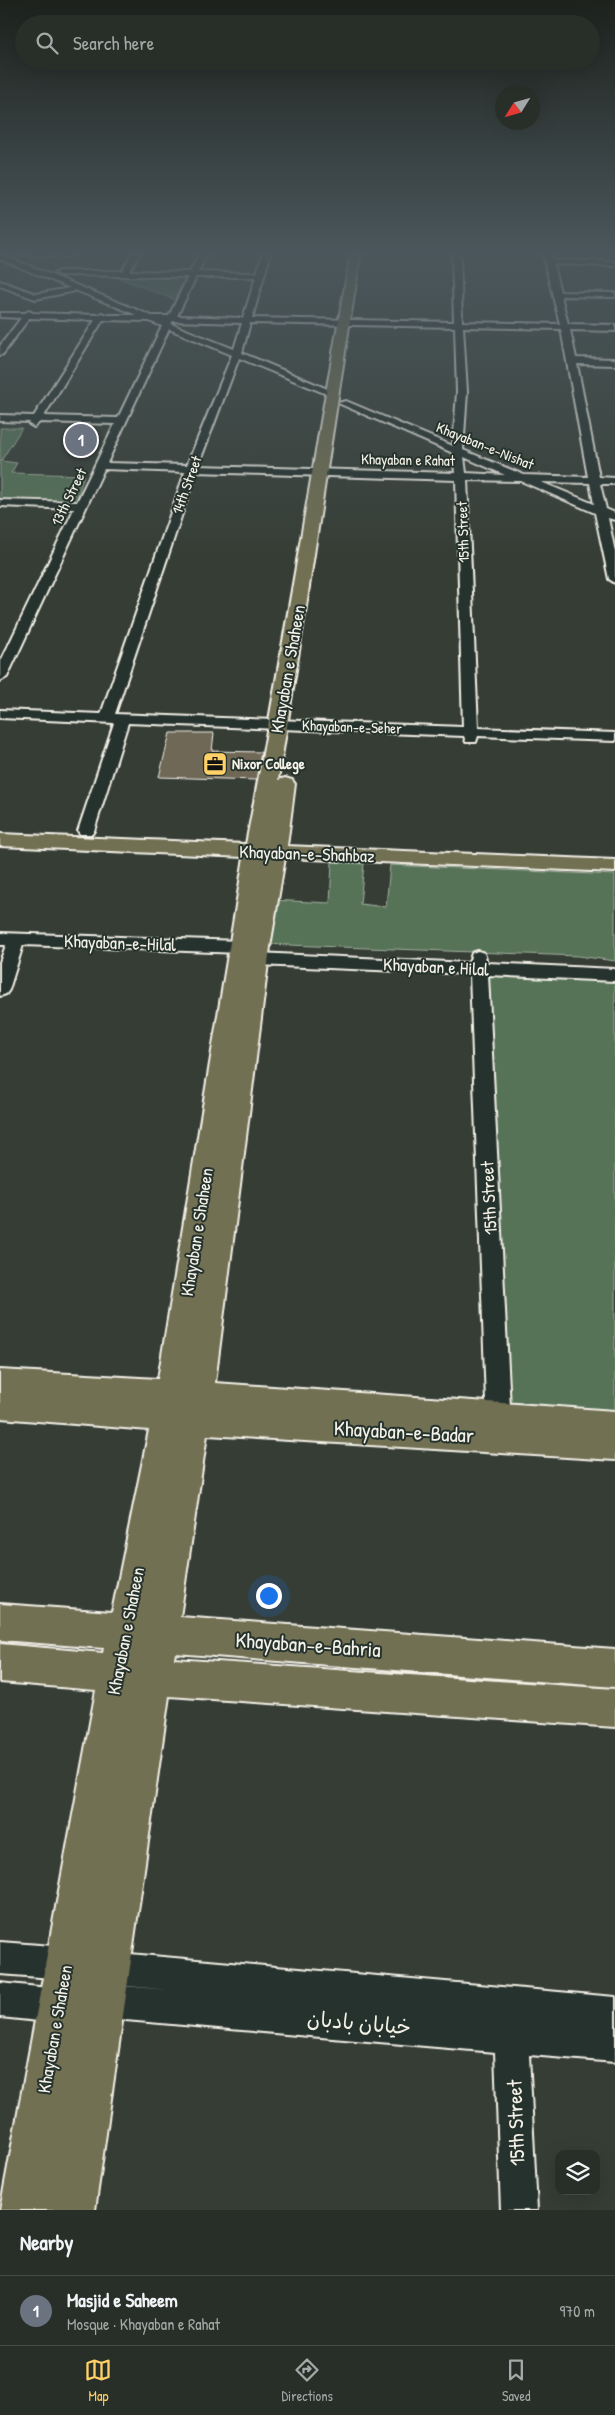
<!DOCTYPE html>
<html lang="en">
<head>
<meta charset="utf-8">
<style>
	:root { --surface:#282e28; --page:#343a34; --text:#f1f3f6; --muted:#a5a8a8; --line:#444a45; --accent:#ffd166 }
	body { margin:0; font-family:"Patrick Hand","Playpen Sans Arabic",sans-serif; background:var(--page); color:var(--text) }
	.controls { position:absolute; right:15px; bottom:15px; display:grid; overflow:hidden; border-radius:10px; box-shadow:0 5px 20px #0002 }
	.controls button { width:45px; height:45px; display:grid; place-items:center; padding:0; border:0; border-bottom:1px solid var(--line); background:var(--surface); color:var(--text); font:25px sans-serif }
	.compass { position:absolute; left:495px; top:85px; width:45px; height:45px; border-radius:50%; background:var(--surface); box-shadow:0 5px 20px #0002; rotate:233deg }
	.you { position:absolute; left:268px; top:1595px; width:18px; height:18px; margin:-12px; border:4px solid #fff; border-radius:50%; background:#1a73e8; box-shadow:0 0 0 8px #1a73e833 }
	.badge { display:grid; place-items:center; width:32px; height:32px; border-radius:50%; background:var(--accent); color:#fff; font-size:16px; font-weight:700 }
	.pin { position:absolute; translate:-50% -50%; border:2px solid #fff; box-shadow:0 1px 5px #0006 }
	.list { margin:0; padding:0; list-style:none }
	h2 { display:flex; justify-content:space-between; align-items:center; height:65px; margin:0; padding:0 20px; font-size:21px }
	h2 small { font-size:16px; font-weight:400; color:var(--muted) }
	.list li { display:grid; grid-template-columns:32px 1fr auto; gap:15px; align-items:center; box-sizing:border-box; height:70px; padding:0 20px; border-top:1px solid var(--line) }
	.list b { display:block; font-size:19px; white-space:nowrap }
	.list p { margin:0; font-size:16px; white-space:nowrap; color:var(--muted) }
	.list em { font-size:16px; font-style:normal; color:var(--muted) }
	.icon { flex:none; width:28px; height:28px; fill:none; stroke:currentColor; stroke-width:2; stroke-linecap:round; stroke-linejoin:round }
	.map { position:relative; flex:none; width:615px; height:2210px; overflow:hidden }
	.search { position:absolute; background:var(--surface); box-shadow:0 5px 20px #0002; left:15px; right:15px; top:15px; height:55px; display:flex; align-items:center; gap:12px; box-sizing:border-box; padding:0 18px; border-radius:28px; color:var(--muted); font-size:19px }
	.sheet { height:135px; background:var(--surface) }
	nav { display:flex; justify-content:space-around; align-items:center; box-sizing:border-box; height:70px; border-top:1px solid var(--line); background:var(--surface); font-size:14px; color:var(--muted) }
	nav a { display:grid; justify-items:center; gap:2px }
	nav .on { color:var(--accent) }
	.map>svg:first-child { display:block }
</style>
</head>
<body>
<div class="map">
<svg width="615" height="2210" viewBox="0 0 615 2210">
	<rect width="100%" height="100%" fill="#353d35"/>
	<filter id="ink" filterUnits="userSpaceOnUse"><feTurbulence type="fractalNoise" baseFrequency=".02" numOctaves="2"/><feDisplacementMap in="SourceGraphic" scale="10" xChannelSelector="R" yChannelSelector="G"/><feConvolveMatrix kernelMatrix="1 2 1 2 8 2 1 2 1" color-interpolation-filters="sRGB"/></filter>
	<g filter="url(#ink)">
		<g fill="#577359" stroke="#a6b2a0">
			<path d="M 109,274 L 186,276 L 175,300 Z"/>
			<path d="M 0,428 L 22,428 L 1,461 L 17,463 L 11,473 L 84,475 L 75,505 L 0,502 Z"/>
			<path d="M 332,862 L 364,864 L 360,904 L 386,907 L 390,865 L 615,875 L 615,961 L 578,956 L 262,944 L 271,900 L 330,903 Z"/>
			<path d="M 483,972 L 615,981 L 615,1418 L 506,1411 Z"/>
		</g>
		<path fill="#6f6757" stroke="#f4f1e8" d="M 170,733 L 214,733 L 212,751 L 261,752 L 256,780 L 159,777 Z"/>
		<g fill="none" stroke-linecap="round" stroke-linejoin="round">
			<defs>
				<g id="minor">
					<path d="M 16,252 L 71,253 L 75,255 L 71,257 L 19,255 Z"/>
					<path d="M 133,252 L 141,252 L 129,271 L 190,272 L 200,252 L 208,252 L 198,272 L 257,273 L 263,252 L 271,252 L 252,318 L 454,322 L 452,252 L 460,252 L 462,322 L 560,324 L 542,252 L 550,252 L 552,260 L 615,262 L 615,266 L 553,264 L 560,292 L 615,293 L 615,297 L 561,296 L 568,324 L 615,325 L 615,331 L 570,330 L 576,358 L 615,359 L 615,365 L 577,364 L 599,477 L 615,478 L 615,484 L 600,484 L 606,509 L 615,513 L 615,520 L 608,518 L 615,552 L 615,583 L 609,579 L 595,513 L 521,481 L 467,480 L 478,728 L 615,733 L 615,741 L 478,736 L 476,742 L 466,742 L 464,736 L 128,723 L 94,831 L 92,834 L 80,834 L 78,831 L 114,723 L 0,718 L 0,710 L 101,714 L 185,472 L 104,469 L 7,677 L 0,681 L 0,663 L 74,509 L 0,506 L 0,500 L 77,502 L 115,424 L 40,422 L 34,427 L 29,424 L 30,422 L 0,421 L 0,415 L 34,416 L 95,320 L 29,318 L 3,354 L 0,355 L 0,346 L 21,318 L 0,317 L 0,313 L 25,313 L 29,311 L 33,313 L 98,315 L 102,313 L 106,315 L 137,315 L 75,290 L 71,292 L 35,299 L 0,286 L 0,281 L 36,294 L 70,288 L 0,259 L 0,254 L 152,316 L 169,316 L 188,277 L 59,275 L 55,273 L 59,271 L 122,271 ZM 196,277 L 256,277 L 243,318 L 177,316 ZM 103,320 L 149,321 L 162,326 L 118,418 L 44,416 ZM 173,321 L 242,323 L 234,349 L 171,324 ZM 250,323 L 455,327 L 457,392 L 453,446 L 346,401 L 338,403 L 453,453 L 455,473 L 198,466 L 239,358 L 329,395 L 337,393 L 242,353 ZM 463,327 L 561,329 L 588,477 L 524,475 L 463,450 L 467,392 ZM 169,329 L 232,355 L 187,465 L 107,463 ZM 464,457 L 505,475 L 466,473 ZM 196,472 L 456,480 L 463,727 L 115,714 ZM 541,482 L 590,483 L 594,504 Z"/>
					<path d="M 0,933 L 241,941 L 247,943 L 250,947 L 247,951 L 241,953 L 23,945 L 9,990 L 6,994 L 0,996 L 0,962 L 6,945 L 0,945 Z"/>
					<path d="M 478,951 L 484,953 L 487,963 L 615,969 L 615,981 L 488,975 L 511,1428 L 508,1436 L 499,1439 L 490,1436 L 487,1428 L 470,974 L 257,965 L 251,963 L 248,959 L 251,955 L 257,953 L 469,963 L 472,953 Z"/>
					<path d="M 0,1942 L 66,1947 L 78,1951 L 82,1963 L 78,1975 L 66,1979 L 0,1974 Z"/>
					<path d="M 107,1952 L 615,1997 L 615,2062 L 529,2055 L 537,2210 L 501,2210 L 495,2052 L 102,2018 L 90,2013 L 85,2001 L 90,1989 L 102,1984 L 169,1990 L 107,1984 L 95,1980 L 91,1968 L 95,1956 Z"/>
					<path d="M 0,1983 L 58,1989 L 70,1994 L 75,2006 L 70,2018 L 58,2023 L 0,2017 Z"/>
				</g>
				<path id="major" d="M 351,252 L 361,252 C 332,428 308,604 278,780 L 285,778 L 292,780 L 295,784 L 287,846 L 615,860 L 615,872 L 285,858 L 270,947 L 215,1383 L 615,1411 L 615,1460 L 207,1435 L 180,1617 L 615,1649 L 615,1687 L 175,1653 L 174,1659 L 615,1689 L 615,1727 L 169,1696 L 95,2210 L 0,2210 L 96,1690 L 0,1682 L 0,1644 L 103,1653 L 104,1648 L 0,1640 L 0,1604 L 112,1612 L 149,1430 L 0,1418 L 0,1370 L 158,1379 L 244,857 L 0,846 L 0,834 L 246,844 C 284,647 315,449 351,252 Z"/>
			</defs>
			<use href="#minor" stroke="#f4f1e8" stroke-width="4"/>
			<use href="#major" stroke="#f4f1e8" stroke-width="4"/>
			<use href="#minor" fill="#26332d" fill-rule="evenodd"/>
			<use href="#major" fill="#716f52" fill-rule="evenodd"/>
		</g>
	</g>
	<linearGradient id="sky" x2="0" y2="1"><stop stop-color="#1d221d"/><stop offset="0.45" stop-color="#4b575c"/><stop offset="1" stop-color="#4b575c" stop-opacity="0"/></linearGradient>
	<rect width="615" height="561" fill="url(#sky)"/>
	<defs>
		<symbol id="office-square" viewBox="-11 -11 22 22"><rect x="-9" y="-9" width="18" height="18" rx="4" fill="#ffd166" stroke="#26332d"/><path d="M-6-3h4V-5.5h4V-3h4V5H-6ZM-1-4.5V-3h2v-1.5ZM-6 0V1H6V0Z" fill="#111"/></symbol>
	</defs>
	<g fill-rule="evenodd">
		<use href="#office-square" x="201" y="750" width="28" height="28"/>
	</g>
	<g text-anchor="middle" stroke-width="4" stroke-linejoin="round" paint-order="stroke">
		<g font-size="15" fill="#f4f1e8" stroke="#26332d">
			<text transform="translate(485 446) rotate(22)" y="5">Khayaban-e-Nishat</text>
			<text transform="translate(408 460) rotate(1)" y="5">Khayaban e Rahat</text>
			<text transform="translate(187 485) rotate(-70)" y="5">14th Street</text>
			<text transform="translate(69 497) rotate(-64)" y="5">13th Street</text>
			<text transform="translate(463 532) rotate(-92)" y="5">15th Street</text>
			<text transform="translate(352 727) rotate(2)" y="5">Khayaban-e-Seher</text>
		</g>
		<g font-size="15" font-weight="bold" fill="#f4f1e8" stroke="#26332d" text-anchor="start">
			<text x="232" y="769">Nixor College</text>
		</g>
		<g font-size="18" fill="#f4f1e8" stroke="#26332d">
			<text transform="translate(288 669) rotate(-80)" y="6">Khayaban e Shaheen</text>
			<text transform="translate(307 854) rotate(2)" y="6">Khayaban-e-Shahbaz</text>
			<text transform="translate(120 943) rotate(2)" y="6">Khayaban-e-Hilal</text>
			<text transform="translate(436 967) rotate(3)" y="6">Khayaban e Hilal</text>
			<text transform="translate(489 1198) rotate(-93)" y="6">15th Street</text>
			<text transform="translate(197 1232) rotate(-81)" y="6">Khayaban e Shaheen</text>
			<text transform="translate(126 1631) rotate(-79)" y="6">Khayaban e Shaheen</text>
			<text transform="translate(55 2029) rotate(-80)" y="6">Khayaban e Shaheen</text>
		</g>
		<g font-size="21" fill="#f4f1e8" stroke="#26332d">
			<text transform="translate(404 1432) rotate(3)" y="7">Khayaban-e-Badar</text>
			<text transform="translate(308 1645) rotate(4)" y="7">Khayaban-e-Bahria</text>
			<text transform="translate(359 2023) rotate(5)" y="7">خیابان بادبان</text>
			<text transform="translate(516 2123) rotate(-92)" y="7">15th Street</text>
		</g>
	</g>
</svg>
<div class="controls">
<button><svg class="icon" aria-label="layers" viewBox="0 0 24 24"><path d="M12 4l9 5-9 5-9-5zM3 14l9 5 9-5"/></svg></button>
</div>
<svg class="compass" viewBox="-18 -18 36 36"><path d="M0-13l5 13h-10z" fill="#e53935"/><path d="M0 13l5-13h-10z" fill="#a5a8a8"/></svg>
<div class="you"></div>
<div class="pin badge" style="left:81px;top:440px;background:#6b7280">1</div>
<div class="search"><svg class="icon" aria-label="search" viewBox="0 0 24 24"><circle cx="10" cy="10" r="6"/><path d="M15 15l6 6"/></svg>Search here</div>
</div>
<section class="sheet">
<h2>Nearby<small></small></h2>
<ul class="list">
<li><span class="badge" style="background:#6b7280">1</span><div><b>Masjid e Saheem</b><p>Mosque · Khayaban e Rahat</p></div><em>970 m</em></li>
</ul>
</section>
<nav>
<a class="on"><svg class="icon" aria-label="map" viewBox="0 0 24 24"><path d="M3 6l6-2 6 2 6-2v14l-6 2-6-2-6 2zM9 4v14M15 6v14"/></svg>Map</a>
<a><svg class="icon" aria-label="directions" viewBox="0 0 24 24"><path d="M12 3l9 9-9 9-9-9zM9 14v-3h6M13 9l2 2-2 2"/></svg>Directions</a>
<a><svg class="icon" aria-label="saved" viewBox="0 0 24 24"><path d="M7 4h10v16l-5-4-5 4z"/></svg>Saved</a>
</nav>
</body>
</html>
